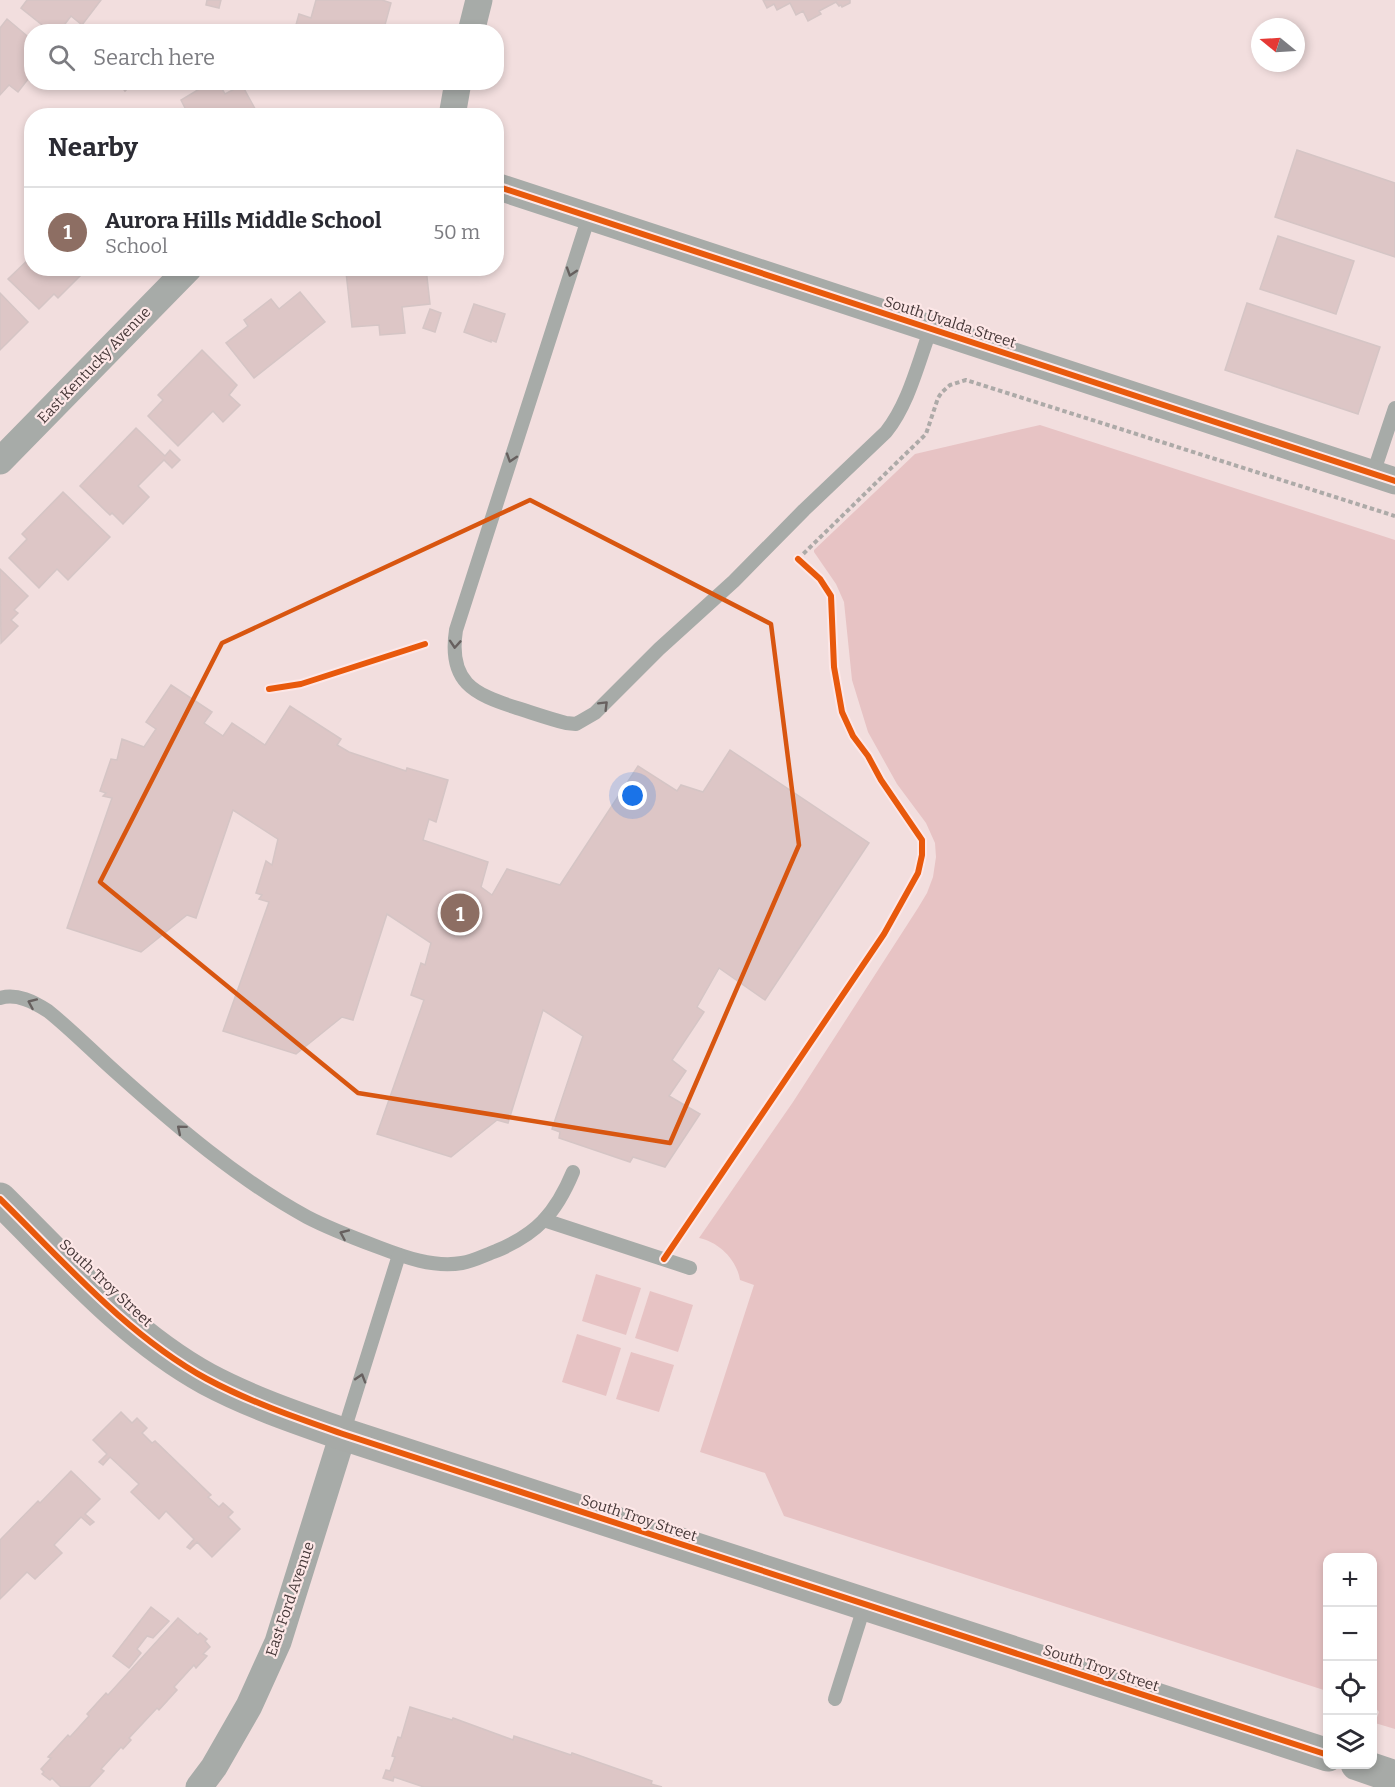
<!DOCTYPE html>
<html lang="en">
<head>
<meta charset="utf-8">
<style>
	:root { --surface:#fff; --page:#f7f7f7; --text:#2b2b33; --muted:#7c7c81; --line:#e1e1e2; --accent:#827171 }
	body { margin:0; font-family:Bitter,serif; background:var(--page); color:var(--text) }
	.controls { position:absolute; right:18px; bottom:18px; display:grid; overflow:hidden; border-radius:12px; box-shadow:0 3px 9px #0003 }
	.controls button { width:54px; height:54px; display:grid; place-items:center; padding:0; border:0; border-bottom:2px solid var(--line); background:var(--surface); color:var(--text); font:30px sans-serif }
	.compass { position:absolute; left:1251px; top:18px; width:54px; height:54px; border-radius:50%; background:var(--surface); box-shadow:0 3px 9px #0003; rotate:288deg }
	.you { position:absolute; left:633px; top:796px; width:21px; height:21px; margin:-15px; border:4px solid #fff; border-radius:50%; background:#1a73e8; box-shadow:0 0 0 9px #1a73e833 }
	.badge { display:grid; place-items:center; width:39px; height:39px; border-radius:50%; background:var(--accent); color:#fff; font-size:20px; font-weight:700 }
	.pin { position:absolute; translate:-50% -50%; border:3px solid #fff; box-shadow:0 2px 6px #0006 }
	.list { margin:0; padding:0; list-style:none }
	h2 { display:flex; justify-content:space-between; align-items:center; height:78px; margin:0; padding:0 24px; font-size:26px }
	h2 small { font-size:20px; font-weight:400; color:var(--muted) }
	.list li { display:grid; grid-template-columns:39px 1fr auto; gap:18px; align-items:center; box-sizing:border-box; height:90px; padding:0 24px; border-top:2px solid var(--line) }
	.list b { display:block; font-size:22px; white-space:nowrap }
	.list p { margin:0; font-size:20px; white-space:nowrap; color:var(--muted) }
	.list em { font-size:20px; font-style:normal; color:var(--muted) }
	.icon { flex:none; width:33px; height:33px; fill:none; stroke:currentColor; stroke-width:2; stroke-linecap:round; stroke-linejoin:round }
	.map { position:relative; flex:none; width:1395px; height:1787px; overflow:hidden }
	.search { position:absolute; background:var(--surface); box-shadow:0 3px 9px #0003; left:24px; top:24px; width:480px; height:66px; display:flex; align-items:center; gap:15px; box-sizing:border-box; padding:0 21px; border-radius:24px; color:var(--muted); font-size:22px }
	.panel { position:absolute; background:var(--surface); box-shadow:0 3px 9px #0003; left:24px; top:108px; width:480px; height:168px; border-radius:24px }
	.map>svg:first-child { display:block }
</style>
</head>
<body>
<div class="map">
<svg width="1395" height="1787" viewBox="0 0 1395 1787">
	<rect width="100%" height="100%" fill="#f2dede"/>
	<g fill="#e7c3c4">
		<path d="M 1040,425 L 1395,540 L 1395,1729 L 1375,1723 L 1379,1712 L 1373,1705 L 1372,1558 L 1328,1558 L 1327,1691 L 784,1516 L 765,1473 L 700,1452 L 754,1285 L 740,1280 C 737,1260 719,1242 699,1238 L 793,1102 L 918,908 L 927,893 L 933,877 L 936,857 L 935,843 L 926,823 L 897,784 L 868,732 L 852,680 L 844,602 L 836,584 L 814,552 L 814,550 L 915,454 Z"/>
		<path d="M 596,1274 L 641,1288 L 626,1335 L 582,1321 Z"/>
		<path d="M 650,1291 L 693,1305 L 678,1352 L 635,1338 Z"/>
		<path d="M 577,1334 L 621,1348 L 606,1396 L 562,1382 Z"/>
		<path d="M 631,1352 L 674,1365 L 659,1412 L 616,1399 Z"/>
	</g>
	<g fill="#ddc6c6" stroke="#d5c5c5" stroke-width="1.5">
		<path d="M 27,0 L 101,0 L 82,25 L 71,16 L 59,32 L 51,32 L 21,8 Z"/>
		<path d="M 207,0 L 221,0 L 219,8 L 206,5 Z"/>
		<path d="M 316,0 L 382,0 L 391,3 L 383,32 L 294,32 L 299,14 L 311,18 Z"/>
		<path d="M 763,0 L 850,0 L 850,3 L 842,7 L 841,5 L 839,6 L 836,2 L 819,11 L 821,14 L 808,21 L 803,11 L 796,15 L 790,3 L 777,10 L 774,4 L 767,8 Z"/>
		<path d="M 7,19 L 32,40 L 32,74 L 18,92 L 9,85 L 0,95 L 0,28 Z"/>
		<path d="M 118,82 L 134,82 L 125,91 Z"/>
		<path d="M 211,82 L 218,82 L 225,94 L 242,85 L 259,116 L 186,116 L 188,114 L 181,100 Z"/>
		<path d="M 1297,150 L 1395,183 L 1395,257 L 1275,217 Z"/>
		<path d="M 1278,236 L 1354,261 L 1336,314 L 1260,289 Z"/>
		<path d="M 32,256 L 32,268 L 88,268 L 58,298 L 54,294 L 39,309 L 8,279 Z"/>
		<path d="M 382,268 L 426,268 L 430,304 L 402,307 L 405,333 L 380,335 L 379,325 L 352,327 L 346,272 Z"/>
		<path d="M 300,292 L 325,322 L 254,378 L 226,343 L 248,326 L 244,320 L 271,299 L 279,309 Z"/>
		<path d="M 0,293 L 28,322 L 0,350 Z"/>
		<path d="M 1247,303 L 1380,347 L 1358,414 L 1225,370 Z"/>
		<path d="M 474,304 L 505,314 L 496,342 L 491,340 L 491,342 L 464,332 Z"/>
		<path d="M 430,309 L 441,313 L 435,332 L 423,328 Z"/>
		<path d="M 202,350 L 237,385 L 229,395 L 240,405 L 223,422 L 213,411 L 178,446 L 148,416 L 163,400 L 158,395 Z"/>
		<path d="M 136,428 L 165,456 L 170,450 L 180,460 L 172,468 L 164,460 L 138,486 L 149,497 L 123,524 L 112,513 L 110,515 L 80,486 Z"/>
		<path d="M 63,492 L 110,537 L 68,580 L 57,569 L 39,588 L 9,558 L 27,539 L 22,534 Z"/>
		<path d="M 0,569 L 28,596 L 14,610 L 18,613 L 11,620 L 18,626 L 1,643 Z"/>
		<path d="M 171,685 L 212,712 L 204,723 L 223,736 L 232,723 L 265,745 L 290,706 L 341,739 L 337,745 L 349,752 L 406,771 L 407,768 L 448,780 L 436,822 L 429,819 L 423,840 L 488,862 L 481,887 L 492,895 L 507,869 L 560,885 L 638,766 L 677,791 L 681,785 L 703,792 L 730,750 L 869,843 L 765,1000 L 719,968 L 697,1007 L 704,1012 L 672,1060 L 686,1071 L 669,1096 L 700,1114 L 665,1167 L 633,1157 L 630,1162 L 559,1138 L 560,1132 L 552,1129 L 583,1036 L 543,1010 L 508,1123 L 497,1120 L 451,1157 L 377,1134 L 424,1000 L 411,995 L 421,963 L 425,965 L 431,943 L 387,914 L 353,1020 L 342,1017 L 296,1054 L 223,1031 L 269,902 L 259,899 L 262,895 L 256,893 L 266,861 L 272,865 L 278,839 L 233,810 L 196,918 L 187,915 L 141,952 L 67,928 L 112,798 L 103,796 L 106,793 L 100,791 L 111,759 L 117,760 L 122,739 L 144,747 L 156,729 L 146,722 Z"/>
		<path d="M 121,1412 L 132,1423 L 137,1418 L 147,1428 L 142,1433 L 152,1443 L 155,1441 L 211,1495 L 208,1497 L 219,1507 L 223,1503 L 233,1512 L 228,1517 L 240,1529 L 212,1557 L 197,1542 L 190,1549 L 187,1547 L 194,1539 L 166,1511 L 159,1519 L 131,1492 L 139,1484 L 110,1457 L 103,1465 L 99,1462 L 107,1454 L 93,1440 Z"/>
		<path d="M 71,1471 L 100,1499 L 85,1514 L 94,1522 L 90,1525 L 81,1517 L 54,1545 L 62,1553 L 35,1579 L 27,1572 L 0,1599 L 0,1540 L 38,1501 L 40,1503 Z"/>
		<path d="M 151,1607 L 169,1621 L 153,1638 L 147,1636 L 137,1649 L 141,1653 L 129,1668 L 113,1656 Z"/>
		<path d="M 178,1618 L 198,1635 L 200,1633 L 207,1639 L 205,1641 L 210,1647 L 203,1654 L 207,1656 L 196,1668 L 194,1665 L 174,1687 L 177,1690 L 159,1710 L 157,1708 L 129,1738 L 131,1740 L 123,1749 L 121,1747 L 101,1769 L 104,1771 L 89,1787 L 61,1787 L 52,1778 L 50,1780 L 42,1774 L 44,1772 L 41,1769 L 51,1758 L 48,1757 L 68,1735 L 70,1737 L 89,1716 L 87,1714 L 106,1693 L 108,1695 Z"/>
		<path d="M 410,1707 L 452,1720 L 453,1718 L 513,1740 L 514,1736 L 571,1755 L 572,1753 L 652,1781 L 651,1784 L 662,1787 L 424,1787 L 394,1777 L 393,1781 L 383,1778 L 386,1770 L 390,1771 L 395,1757 L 392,1756 L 398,1737 L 401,1738 Z"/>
	</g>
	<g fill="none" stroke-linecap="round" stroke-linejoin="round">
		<path stroke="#adaaa8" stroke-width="4" stroke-dasharray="4.5 3" stroke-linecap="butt" d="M 798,559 L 926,434 L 938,398 L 942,392 L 950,385 L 966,380 L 1395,516"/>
		<g stroke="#a7aba8" stroke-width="14">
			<path d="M 589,216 L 456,630 C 448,682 473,694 517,708 C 533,713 550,719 566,723 L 576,724 L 595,713 L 659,649 L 734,581 L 804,510 L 886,432 C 909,403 918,363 931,328"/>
			<path d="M 1373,474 L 1395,408"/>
			<path d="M 0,998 C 17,993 34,1002 48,1011 C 73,1031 95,1054 119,1075 C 176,1126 239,1180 307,1217 C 330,1229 354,1238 378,1247 C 404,1257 434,1268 462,1263 C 474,1261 485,1255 496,1251 C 537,1234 556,1213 573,1172"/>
			<path d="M 544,1220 L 690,1268"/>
			<path d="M 343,1434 L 399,1255"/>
			<path d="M 835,1699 L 865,1604"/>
		</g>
		<g stroke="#a7aba8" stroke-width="27">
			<path d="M 471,32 L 479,0"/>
			<path d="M 452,116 L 458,82"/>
			<path d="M 496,186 L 1395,481"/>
			<path d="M 0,461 L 189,268"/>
			<path d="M 199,1787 L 214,1767 L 249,1706 L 278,1642 L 343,1434"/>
		</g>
		<g stroke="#a7aaa7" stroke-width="33">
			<path d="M 0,1199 C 65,1263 127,1335 207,1379 C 250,1402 297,1418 343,1434 L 1328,1755"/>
			<path d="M 1357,1764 L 1395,1777"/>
		</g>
		<defs>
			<g id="cycleway">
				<path d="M 496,186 L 1395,481"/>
				<path d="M 269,689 L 301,684 L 425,644"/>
				<path d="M 0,1199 C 65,1263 127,1335 207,1379 C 250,1402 297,1418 343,1434 L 1328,1755"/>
				<path d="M 664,1259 L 884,934 L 918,873 L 922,855 L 922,840 L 881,780 L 868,756 L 853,736 L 842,712 L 834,667 L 831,596 L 820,579 L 798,559"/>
			</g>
		</defs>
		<use href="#cycleway" stroke="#fde7e7" stroke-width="10"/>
		<use href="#cycleway" stroke="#e8590c" stroke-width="6"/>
	</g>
	<defs><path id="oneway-chevron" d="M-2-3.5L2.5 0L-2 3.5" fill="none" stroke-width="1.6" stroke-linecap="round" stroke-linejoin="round" transform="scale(1.5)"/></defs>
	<g stroke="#67605f">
		<use href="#oneway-chevron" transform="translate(571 272) rotate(108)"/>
		<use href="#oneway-chevron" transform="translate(511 458) rotate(108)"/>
		<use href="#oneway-chevron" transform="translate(455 644) rotate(94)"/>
		<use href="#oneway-chevron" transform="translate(604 705) rotate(-45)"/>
		<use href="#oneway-chevron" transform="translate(32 1003) rotate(-156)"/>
		<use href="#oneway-chevron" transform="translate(181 1129) rotate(-140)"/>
		<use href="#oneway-chevron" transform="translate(344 1234) rotate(-156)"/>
		<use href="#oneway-chevron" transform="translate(361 1378) rotate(-73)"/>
	</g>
	<path fill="none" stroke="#d85610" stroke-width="4.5" stroke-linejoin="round" d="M 530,500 L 771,624 L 799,845 L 670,1143 L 358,1093 L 100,882 L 222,643 Z"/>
	<g text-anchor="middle" stroke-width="4.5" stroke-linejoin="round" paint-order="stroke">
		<g font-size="15" fill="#453737" stroke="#fde7e7">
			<text transform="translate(950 322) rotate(18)" y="5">South Uvalda Street</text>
			<text transform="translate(94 365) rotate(-46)" y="5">East Kentucky Avenue</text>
			<text transform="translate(106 1283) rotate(43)" y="5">South Troy Street</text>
			<text transform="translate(639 1518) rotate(18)" y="5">South Troy Street</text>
			<text transform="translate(290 1599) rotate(-71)" y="5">East Ford Avenue</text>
			<text transform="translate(1101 1668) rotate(18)" y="5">South Troy Street</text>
		</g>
	</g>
</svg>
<div class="controls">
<button>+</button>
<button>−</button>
<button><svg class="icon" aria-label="locate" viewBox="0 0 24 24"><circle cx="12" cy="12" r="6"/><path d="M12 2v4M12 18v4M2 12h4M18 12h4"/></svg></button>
<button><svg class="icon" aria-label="layers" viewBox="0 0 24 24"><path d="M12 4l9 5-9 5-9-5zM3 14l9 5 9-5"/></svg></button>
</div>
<svg class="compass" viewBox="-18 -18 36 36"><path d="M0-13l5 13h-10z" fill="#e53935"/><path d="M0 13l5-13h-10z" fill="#7c7c81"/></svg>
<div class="you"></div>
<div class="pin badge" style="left:460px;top:913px;background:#8d6e63">1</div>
<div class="search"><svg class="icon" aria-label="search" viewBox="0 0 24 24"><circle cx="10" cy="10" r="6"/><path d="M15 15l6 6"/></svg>Search here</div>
<section class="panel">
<h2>Nearby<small></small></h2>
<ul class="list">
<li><span class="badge" style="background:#8d6e63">1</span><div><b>Aurora Hills Middle School</b><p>School</p></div><em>50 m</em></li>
</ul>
</section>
</div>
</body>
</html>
